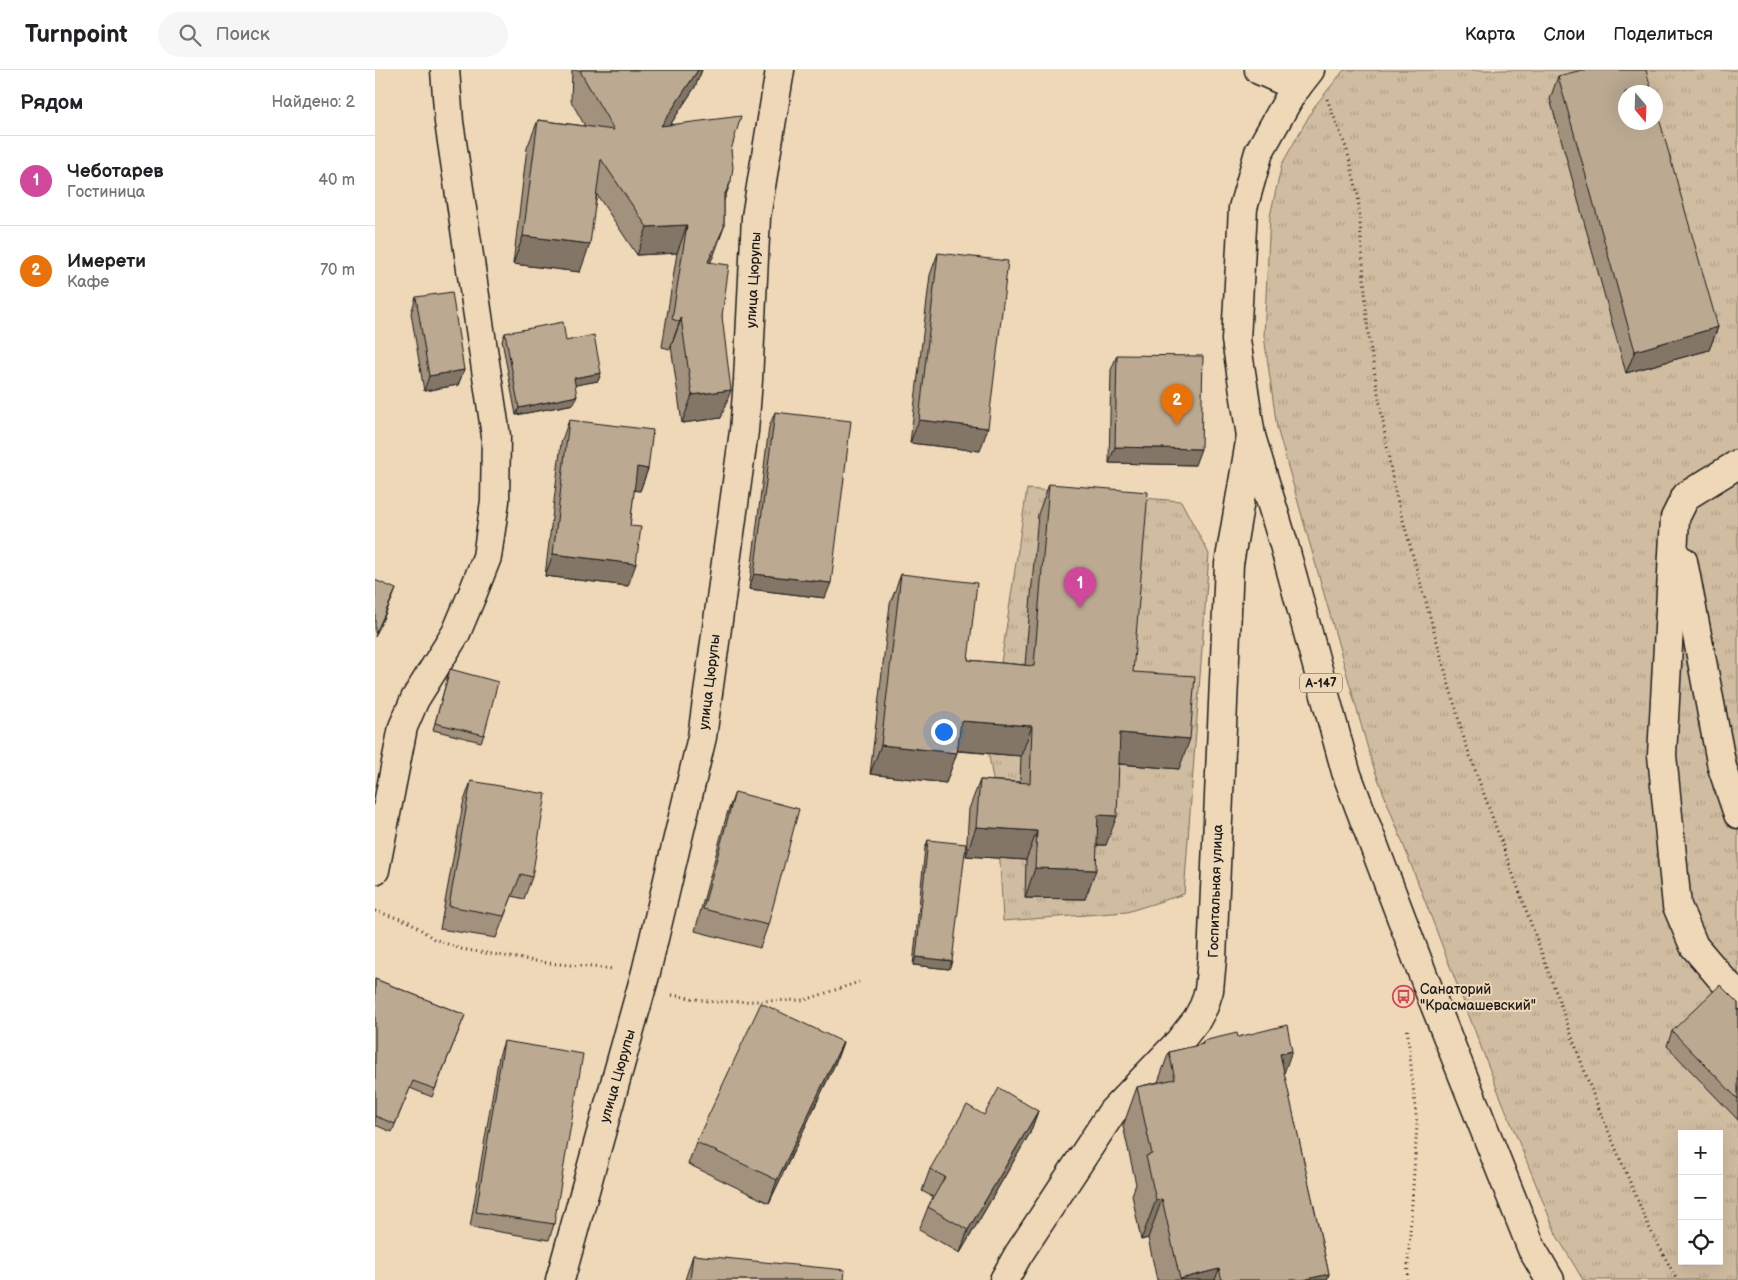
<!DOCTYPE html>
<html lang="ru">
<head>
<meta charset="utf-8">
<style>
	:root { --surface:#fff; --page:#f6f6f6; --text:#202124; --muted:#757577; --line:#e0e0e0; --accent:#d1495b }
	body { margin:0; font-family:"Balsamiq Sans",sans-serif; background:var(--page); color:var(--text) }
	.controls { position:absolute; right:15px; bottom:15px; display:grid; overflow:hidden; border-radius:0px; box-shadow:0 5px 20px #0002 }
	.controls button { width:45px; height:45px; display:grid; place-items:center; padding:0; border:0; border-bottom:1px solid var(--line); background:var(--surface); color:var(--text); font:25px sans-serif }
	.compass { position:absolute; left:1243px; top:15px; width:45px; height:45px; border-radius:50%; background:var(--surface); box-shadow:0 5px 20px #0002; rotate:161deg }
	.you { position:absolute; left:568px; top:661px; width:18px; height:18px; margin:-12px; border:4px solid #fff; border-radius:50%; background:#1a73e8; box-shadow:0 0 0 8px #1a73e833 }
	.badge { display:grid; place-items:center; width:32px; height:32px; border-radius:50%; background:var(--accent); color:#fff; font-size:16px; font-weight:700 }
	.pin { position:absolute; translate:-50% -41px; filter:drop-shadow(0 1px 2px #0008) }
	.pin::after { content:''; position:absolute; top:26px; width:18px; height:15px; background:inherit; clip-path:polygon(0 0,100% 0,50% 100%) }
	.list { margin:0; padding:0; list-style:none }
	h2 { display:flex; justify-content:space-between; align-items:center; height:65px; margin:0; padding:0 20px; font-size:21px }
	h2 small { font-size:16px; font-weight:400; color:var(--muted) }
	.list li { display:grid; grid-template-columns:32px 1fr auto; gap:15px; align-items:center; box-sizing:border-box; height:90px; padding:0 20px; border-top:1px solid var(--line) }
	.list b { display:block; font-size:19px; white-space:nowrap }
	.list p { margin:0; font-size:16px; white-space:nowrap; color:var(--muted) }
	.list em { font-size:16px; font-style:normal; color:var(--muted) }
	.icon { flex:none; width:28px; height:28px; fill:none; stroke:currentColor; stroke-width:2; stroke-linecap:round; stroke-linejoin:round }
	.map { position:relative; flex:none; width:1363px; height:1210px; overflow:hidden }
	header { display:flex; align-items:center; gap:30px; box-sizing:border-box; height:70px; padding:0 25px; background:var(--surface); border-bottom:1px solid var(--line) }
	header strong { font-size:24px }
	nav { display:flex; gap:28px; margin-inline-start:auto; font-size:18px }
	.search { width:350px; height:45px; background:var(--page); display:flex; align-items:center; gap:12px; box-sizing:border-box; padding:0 18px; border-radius:28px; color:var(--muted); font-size:19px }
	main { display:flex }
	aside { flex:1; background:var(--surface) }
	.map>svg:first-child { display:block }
</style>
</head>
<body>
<header>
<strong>Turnpoint</strong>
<div class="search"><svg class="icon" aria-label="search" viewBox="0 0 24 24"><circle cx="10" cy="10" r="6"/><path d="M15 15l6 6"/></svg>Поиск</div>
<nav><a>Карта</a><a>Слои</a><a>Поделиться</a></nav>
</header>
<main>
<aside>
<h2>Рядом<small>Найдено: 2</small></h2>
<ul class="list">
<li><span class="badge" style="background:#d1479c">1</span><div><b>Чеботарев</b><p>Гостиница</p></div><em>40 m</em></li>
<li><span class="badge" style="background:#e8710a">2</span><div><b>Имерети</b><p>Кафе</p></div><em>70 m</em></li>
</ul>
</aside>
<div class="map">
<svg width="1363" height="1210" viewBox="0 0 1363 1210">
	<defs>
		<pattern id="park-tufts" width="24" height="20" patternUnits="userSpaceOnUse" patternTransform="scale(1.25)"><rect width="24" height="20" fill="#d0bca0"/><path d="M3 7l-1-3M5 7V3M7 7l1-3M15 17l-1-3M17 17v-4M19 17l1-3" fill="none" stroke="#b2a189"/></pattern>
	</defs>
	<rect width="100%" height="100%" fill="#efd8b7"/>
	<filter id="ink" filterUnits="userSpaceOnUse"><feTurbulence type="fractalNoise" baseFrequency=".02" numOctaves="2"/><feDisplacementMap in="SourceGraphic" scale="10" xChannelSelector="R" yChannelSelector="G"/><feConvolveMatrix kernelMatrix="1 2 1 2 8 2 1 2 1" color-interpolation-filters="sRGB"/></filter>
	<g filter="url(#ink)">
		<g fill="url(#park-tufts)" stroke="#766c5e" fill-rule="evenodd">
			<path d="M 969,0 L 1363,0 L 1363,1210 L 1208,1210 L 1182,1166 L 1121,1016 L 997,693 L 902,358 L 889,266 L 895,146 L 907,94 L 939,37 ZM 1250,22 L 1280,22 L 1280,52 L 1250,52 ZM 1307,1064 L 1344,1064 L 1344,1191 L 1307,1191 Z"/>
			<path d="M 652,419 L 806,431 L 834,484 L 809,824 L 752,842 L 628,851 L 622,733 L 613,680 Z"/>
		</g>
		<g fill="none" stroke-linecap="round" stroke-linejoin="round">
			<defs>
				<g id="minor">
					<path d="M 884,0 L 922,17"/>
					<path d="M 1363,394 L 1311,426 L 1300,448 L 1287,685 L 1302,836 L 1319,876 L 1347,909 L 1363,925"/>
					<path d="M 1308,491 L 1347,697 L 1363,744"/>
					<path d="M 0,800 L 28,657 L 40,629 L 81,563 L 97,525 L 112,487 L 120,431 L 121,366 L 74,52 L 70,0"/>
					<path d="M 185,1210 L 271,902 L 327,667 L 369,361 L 373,310 L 381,147 L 405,0"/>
					<path d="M 629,1210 L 643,1185 L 737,1042 L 804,972 L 822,949 L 829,936 L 834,920 L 837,889 L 854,494 L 876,366"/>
				</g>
				<path id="major" d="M 935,0 L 917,23 L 884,82 L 868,138 L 861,270 L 876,366 L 909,475 L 971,702 L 1053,918 L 1157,1179 L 1175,1210"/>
			</defs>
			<use href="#minor" stroke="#1c1c1c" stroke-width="31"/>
			<use href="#major" stroke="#1c1c1c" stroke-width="31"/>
			<g stroke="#1c1c1c" stroke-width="3" stroke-dasharray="1 4" stroke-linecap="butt">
				<path d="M 952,29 L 972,80 L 983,125 L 993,263 L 1019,418 L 1090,672 L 1219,1027 L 1274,1157 L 1302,1210"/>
				<path d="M 0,841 L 35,852 L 59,869 L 86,879 L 173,893 L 239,899"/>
				<path d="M 297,925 L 339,932 L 430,930 L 484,912"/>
				<path d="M 1032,1210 L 1042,1055 L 1032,956"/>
			</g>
			<use href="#minor" stroke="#efd8b7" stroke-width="28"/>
			<use href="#major" stroke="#efd8b7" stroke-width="28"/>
		</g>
		<g fill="#a1917d" stroke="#1c1c1c">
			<path d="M 197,0 L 327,0 L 320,17 L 295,55 L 356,80 L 349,131 L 349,157 L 335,192 L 347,246 L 346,348 L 307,353 L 296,276 L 295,279 L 287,277 L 302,183 L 262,185 L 222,125 L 205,202 L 138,194 L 152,78 L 163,50 L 210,56 L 196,31 Z"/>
			<path d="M 1183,6 L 1343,257 L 1334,280 L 1251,303 L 1175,29 Z"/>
			<path d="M 563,183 L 605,381 L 535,373 L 555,205 Z"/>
			<path d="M 41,227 L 89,300 L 83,315 L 49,321 L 36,243 Z"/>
			<path d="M 130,263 L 191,271 L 226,303 L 223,311 L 200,315 L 199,334 L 141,345 L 127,271 Z"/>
			<path d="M 742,285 L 820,395 L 734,393 L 736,300 Z"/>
			<path d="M 400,342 L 450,528 L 374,519 L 394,357 Z"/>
			<path d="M 194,350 L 273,399 L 265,421 L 259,420 L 255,456 L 253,516 L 170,506 L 186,373 Z"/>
			<path d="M 674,414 L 758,602 L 804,699 L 744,694 L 731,775 L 722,775 L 710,829 L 650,828 L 651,790 L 591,786 L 594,739 L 605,710 L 645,712 L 646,686 L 582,681 L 571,713 L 495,704 L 515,534 L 526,504 L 593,590 L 650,595 L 663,444 Z"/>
			<path d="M 75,599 L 109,665 L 106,672 L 58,660 Z"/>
			<path d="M 96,711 L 157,807 L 149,829 L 137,826 L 121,868 L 65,859 L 88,734 Z"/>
			<path d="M 360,722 L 393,855 L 385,878 L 320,861 L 352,744 Z"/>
			<path d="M 553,770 L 577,891 L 574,899 L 538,895 L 550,778 Z"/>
			<path d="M 0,909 L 90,945 L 57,1027 L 35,1018 L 17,1062 L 0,1055 Z"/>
			<path d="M 1363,933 L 1363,1050 L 1292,976 L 1297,961 Z"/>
			<path d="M 863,967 L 909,1004 L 954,1204 L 952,1210 L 782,1210 L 773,1168 L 766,1170 L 757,1125 L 761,1114 L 748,1056 L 762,1017 L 783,1012 L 794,982 L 826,975 L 828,971 Z"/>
			<path d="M 129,971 L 179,1154 L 174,1170 L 95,1157 L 124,986 Z"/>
			<path d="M 468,972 L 460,994 L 394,1133 L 313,1094 L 321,1072 Z"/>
			<path d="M 663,1041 L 655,1063 L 585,1183 L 544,1160 L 553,1137 L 558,1127 L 547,1121 L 555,1099 L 609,1045 Z"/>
			<path d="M 318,1185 L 469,1210 L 310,1210 Z"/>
		</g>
		<g fill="#837666" stroke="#1c1c1c">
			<path d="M 323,0 L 327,0 L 320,17 L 276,84 L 286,56 Z"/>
			<path d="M 356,111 L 346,139 L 349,126 Z"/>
			<path d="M 312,155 L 302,183 L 262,185 L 272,157 Z"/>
			<path d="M 349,157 L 339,185 L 322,220 L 333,192 Z"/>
			<path d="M 148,166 L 215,174 L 205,202 L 138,194 Z"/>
			<path d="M 306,248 L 296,276 L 295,279 L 305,252 Z"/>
			<path d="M 1343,257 L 1334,280 L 1251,303 L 1260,281 Z"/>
			<path d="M 89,300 L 83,315 L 49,321 L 54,306 Z"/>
			<path d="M 226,303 L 223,311 L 196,316 L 199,308 Z"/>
			<path d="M 356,320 L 346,348 L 307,353 L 317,325 Z"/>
			<path d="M 202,326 L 199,334 L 141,345 L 144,338 Z"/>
			<path d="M 544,350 L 613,358 L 605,381 L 535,373 Z"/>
			<path d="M 740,377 L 826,379 L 820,395 L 734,393 Z"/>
			<path d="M 262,397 L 273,399 L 265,421 L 254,420 Z"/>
			<path d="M 178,484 L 261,494 L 253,516 L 170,506 Z"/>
			<path d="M 379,504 L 456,513 L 450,528 L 374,519 Z"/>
			<path d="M 21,519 L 18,527 L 0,567 L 1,563 Z"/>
			<path d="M 586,651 L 657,656 L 646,686 L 575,680 Z"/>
			<path d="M 745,663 L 815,669 L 804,699 L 734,693 Z"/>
			<path d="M 506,675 L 582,683 L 571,713 L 495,704 Z"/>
			<path d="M 723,745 L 742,746 L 731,775 L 713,775 Z"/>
			<path d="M 601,757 L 662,761 L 651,790 L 591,786 Z"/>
			<path d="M 660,798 L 721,800 L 710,829 L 650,828 Z"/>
			<path d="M 541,887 L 577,891 L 574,899 L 538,895 Z"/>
			<path d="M 468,972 L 460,994 L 394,1133 L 402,1110 Z"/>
			<path d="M 917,981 L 903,1020 L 905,984 Z"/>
			<path d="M 663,1041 L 655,1063 L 585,1183 L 593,1160 Z"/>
			<path d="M 787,1129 L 773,1168 L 766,1170 L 781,1130 Z"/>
			<path d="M 844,1199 L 840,1210 L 804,1210 L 805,1209 Z"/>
			<path d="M 954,1204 L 952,1210 L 928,1210 Z"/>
		</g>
		<g fill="#bba991" stroke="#1c1c1c">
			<path d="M 206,0 L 323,0 L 286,56 L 366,46 L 356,80 L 358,97 L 356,111 L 349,126 L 349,157 L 333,192 L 354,195 L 347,246 L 356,320 L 317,325 L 306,248 L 305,252 L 297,249 L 312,155 L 272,157 L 226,89 L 215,174 L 148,166 L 163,50 L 239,60 L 206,3 Z"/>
			<path d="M 1207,0 L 1271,0 L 1277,22 L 1250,22 L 1250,52 L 1280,52 L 1280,34 L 1343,257 L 1260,281 L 1183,6 Z"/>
			<path d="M 563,183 L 633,191 L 613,358 L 544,350 Z"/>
			<path d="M 77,222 L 89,300 L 54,306 L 41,227 Z"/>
			<path d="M 188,252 L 191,271 L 219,265 L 226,303 L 199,308 L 202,326 L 144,338 L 130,263 Z"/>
			<path d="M 742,285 L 828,286 L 826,379 L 740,377 Z"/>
			<path d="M 400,342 L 476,351 L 456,513 L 379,504 Z"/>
			<path d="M 194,350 L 278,360 L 273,399 L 262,397 L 255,456 L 266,457 L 261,494 L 178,484 Z"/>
			<path d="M 674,414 L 773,422 L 758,602 L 820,606 L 815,669 L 745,663 L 742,746 L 723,745 L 721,800 L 660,798 L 662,761 L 601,757 L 605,710 L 655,713 L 657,656 L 586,651 L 582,683 L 506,675 L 526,504 L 602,513 L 593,590 L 659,596 Z"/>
			<path d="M 0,510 L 21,519 L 1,563 L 0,563 Z"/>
			<path d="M 75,599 L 123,612 L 109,665 L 60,653 Z"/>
			<path d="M 96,711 L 171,724 L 157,807 L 146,804 L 129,846 L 74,836 Z"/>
			<path d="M 360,722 L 424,739 L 393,855 L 328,839 Z"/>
			<path d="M 553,770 L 591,774 L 577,891 L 541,887 Z"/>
			<path d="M 0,909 L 90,945 L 60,1019 L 38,1011 L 20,1054 L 0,1046 Z"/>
			<path d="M 1345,915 L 1363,933 L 1363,1029 L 1297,961 Z"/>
			<path d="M 386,933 L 468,972 L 402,1110 L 321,1072 Z"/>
			<path d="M 912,955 L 917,981 L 905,984 L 954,1204 L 928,1210 L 847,1210 L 844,1199 L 805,1209 L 787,1129 L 781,1130 L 771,1086 L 777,1084 L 762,1017 L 800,1009 L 794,982 L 828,974 L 828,971 L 862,963 L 863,967 Z"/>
			<path d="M 129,971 L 208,984 L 179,1154 L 101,1142 Z"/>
			<path d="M 624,1018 L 663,1041 L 593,1160 L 553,1137 L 570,1107 L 555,1099 L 592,1035 L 609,1045 Z"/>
			<path d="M 318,1185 L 470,1200 L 469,1210 L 315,1210 Z"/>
		</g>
	</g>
	<defs>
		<symbol id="bus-ring" viewBox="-11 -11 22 22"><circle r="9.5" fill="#efd8b7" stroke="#d1495b" stroke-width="1.5"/><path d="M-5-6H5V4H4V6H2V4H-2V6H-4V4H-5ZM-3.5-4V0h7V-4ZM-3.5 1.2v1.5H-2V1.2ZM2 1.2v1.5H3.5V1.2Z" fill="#d1495b"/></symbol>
	</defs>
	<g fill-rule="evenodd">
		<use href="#bus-ring" x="1016" y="914" width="25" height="25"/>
	</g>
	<g text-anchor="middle" stroke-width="4" stroke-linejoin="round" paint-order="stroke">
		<rect fill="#efd8b7" stroke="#5b544a" stroke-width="1" x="925" y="603.5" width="42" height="19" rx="4"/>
		<g font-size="12" font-weight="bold" fill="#1c1c1c">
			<text x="946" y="617">А-147</text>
		</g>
		<g font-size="14" fill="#1c1c1c" stroke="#efd8b7">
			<text transform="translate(378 210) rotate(-87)" y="5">улица Цюрупы</text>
			<text transform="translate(334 612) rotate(-83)" y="5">улица Цюрупы</text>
			<text transform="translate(840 821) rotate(-88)" y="5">Госпитальная улица</text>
			<text transform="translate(242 1006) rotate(-74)" y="5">улица Цюрупы</text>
		</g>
		<g font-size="14" fill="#1c1c1c" stroke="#efd8b7" text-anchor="start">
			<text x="1045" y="924">Санаторий<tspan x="1045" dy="16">"Красмашевский"</tspan></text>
		</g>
	</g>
</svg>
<div class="controls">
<button>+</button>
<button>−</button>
<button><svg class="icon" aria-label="locate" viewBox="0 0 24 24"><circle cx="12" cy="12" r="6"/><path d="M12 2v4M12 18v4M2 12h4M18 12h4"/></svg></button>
</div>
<svg class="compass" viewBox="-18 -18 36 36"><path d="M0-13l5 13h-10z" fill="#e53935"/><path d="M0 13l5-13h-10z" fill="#757577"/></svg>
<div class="you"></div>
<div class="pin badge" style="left:705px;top:538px;background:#d1479c">1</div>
<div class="pin badge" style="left:802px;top:355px;background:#e8710a">2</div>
</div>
</main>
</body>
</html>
